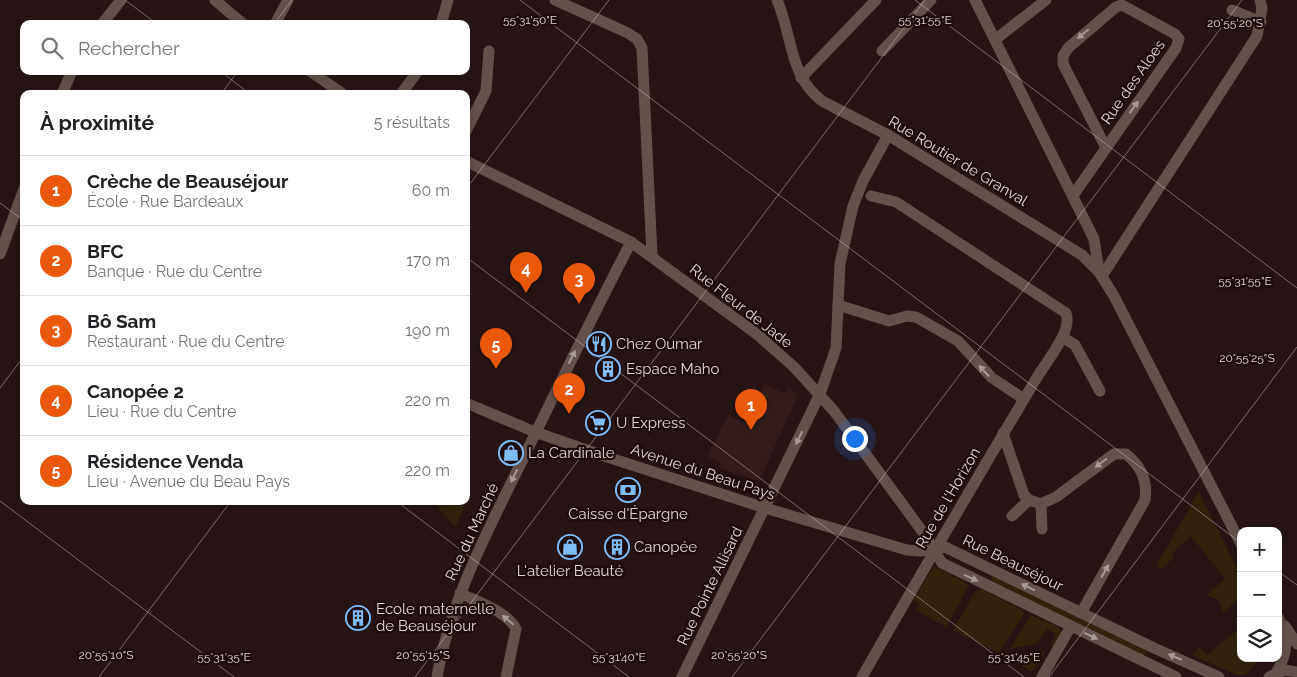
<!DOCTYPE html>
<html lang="fr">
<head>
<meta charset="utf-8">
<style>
	:root { --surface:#fff; --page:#f2f2f2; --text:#202124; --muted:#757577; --line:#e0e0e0; --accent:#ea580c }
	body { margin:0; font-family:Raleway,sans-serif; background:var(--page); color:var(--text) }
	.controls { position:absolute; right:15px; bottom:15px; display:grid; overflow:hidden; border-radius:10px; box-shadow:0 2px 8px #0003 }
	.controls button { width:45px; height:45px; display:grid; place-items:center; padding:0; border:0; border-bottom:1px solid var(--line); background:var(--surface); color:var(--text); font:25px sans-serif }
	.you { position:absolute; left:854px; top:438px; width:18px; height:18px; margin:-12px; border:4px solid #fff; border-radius:50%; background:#1a73e8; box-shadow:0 0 0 8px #1a73e833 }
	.badge { display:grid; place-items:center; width:32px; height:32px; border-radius:50%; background:var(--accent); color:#fff; font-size:16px; font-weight:700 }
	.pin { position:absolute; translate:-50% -41px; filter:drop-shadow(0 1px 2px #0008) }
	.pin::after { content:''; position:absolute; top:26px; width:18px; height:15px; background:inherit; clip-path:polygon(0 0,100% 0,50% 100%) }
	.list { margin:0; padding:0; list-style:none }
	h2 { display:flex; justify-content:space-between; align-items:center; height:65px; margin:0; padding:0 20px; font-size:21px }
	h2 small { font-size:16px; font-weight:400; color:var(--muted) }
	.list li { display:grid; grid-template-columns:32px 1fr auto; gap:15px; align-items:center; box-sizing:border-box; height:70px; padding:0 20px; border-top:1px solid var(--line) }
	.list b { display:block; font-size:19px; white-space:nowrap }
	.list p { margin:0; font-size:16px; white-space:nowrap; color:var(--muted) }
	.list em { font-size:16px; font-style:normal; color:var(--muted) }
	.icon { flex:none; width:28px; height:28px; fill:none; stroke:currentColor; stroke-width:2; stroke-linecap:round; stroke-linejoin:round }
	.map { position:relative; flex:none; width:1297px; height:677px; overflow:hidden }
	.search { position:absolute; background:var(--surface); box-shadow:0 2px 8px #0003; left:20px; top:20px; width:450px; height:55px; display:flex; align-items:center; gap:12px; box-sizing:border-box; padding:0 18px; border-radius:10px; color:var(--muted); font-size:19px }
	.panel { position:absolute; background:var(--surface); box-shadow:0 2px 8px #0003; left:20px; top:90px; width:450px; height:415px; border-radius:10px }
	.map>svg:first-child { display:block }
</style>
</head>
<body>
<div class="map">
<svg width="1297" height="677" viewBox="0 0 1297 677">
	<rect width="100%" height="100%" fill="#271515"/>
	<path fill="#341c1c" d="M 765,383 L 785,394 L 789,387 L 798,396 L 759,481 L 718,468 L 720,463 L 707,456 L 728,415 L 745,423 Z"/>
	<g fill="#31220c">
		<path d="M 1199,492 L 1241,577 L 1241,600 L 1239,599 L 1223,613 L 1219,600 L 1206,595 L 1225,579 L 1191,536 L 1172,553 L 1174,557 L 1161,569 L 1156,566 Z"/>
		<path d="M 432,501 L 463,501 L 467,502 L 455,527 Z"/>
		<path d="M 934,566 L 969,585 L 946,627 L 916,610 L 919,604 L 913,600 Z"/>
		<path d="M 993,576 L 1146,649 L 1147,654 L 1142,656 L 991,581 Z"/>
		<path d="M 982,589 L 1022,610 L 1024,614 L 999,653 L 953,630 L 975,592 Z"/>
		<path d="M 1031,615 L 1059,627 L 1062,634 L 1053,649 L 1051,644 L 1056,634 L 1047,629 L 1038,643 L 1010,649 Z"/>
		<path d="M 1241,627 L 1241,658 L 1260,658 L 1248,673 L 1240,676 L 1192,655 L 1199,647 L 1207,655 Z"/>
		<path d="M 1041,650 L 1045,652 L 1032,672 L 1008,657 Z"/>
	</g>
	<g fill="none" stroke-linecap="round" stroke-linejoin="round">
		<g stroke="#63524b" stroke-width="11">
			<path d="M 215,0 L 243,24"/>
			<path d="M 555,0 L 628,33 L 637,39 L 642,48 L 652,255"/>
			<path d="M 777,0 C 793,36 788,74 822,101 L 888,135 L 1082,255 L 1099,272 L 1114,296 L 1241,544"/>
			<path d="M 975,0 L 1094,239 L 1099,272"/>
			<path d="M 1232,10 L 1261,22"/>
			<path d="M 102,24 L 121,0"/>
			<path d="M 275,24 L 288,0"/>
			<path d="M 441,24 L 448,0"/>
			<path d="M 996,39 L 1046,0"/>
			<path d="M 882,51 L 931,0"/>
			<path d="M 310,71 L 343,94"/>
			<path d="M 801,78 L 876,0"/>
			<path d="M 62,94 L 72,71"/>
			<path d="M 401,94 L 418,71"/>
			<path d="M 466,131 L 486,91 L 489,51"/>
			<path d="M 466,161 L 631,242 L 758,335 L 794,367 L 834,411 L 925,535 L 942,563 L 1176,677"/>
			<path d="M 1074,194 L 1176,48 L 1179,39 L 1175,34 L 1122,5 L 1116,7 L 1068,48 L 1063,56 L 1063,64 L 1105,146"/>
			<path d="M 0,254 L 24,189"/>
			<path d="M 1102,276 L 1257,36 L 1262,8 L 1260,0"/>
			<path d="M 838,305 L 889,321 L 907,316 L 916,317 L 958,341 L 992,378 L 1024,399"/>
			<path d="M 1064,338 L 1075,345 L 1100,391"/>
			<path d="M 466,403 L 535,432 L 598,454 L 765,508 L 907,550 L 921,551 L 945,547 L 1154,648 L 1219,677"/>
			<path d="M 1003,433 L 1024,495 L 1029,500 L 1041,504 L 1056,497 L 1114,454 L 1126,454 C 1141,466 1148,481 1145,500 L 1081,613"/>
			<path d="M 1041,504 L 1042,529"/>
			<path d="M 1012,516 L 1029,500"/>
			<path d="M 460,593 C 477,602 507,611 516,629 L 506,677"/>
			<path d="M 1285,626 L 1297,644"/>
			<path d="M 1276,673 C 1289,652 1288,639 1278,617"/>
			<path d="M 437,677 C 450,603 485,536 518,469 C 555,393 592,317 631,242"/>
			<path d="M 682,677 L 820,394 L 836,348 L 840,264 L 853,206 L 863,181 L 888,135"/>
			<path d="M 862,677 C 919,577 977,478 1036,379 C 1046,361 1073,332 1066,313 L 896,202 L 871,196"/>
			<path d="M 1042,677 L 1071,626"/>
			<path d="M 1269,677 L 1285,670 L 1297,672"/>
		</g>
	</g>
	<defs><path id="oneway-solid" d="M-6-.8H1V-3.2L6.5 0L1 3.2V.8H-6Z" transform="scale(1.25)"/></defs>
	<g fill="#a89a96">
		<use href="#oneway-solid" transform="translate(1083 34) rotate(140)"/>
		<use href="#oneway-solid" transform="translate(1134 107) rotate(-54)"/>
		<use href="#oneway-solid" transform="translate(572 357) rotate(-63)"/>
		<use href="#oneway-solid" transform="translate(984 371) rotate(-133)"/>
		<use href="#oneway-solid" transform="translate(799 438) rotate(115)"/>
		<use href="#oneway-solid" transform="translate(1101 463) rotate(143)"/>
		<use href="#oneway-solid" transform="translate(514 476) rotate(116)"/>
		<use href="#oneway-solid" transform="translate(1105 571) rotate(-60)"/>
		<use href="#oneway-solid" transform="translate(971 578) rotate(24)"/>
		<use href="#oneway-solid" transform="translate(1028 587) rotate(-154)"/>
		<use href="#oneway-solid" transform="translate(508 620) rotate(-140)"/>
		<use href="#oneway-solid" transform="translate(1091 636) rotate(25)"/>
		<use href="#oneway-solid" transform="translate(1175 657) rotate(-157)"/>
	</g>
	<path fill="none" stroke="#e1d4d4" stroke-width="1" stroke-opacity="0.45" d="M 125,0 L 157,24M 520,0 L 1241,543M 915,0 L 1297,288M 274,24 L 292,0M 220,71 L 250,94M 221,94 L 238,71M 466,189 L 609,0M 0,203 L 24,221M 466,257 L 1024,677M 0,388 L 24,356M 0,501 L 234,677M 396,501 L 629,677M 1278,571 L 1297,585M 99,677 L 231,501M 415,677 L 925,0M 732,677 L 1242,0M 1049,677 L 1297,347"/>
	<defs>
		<symbol id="restaurant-ring" viewBox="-11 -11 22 22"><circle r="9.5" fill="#1d0c0c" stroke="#7ebdf9" stroke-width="1.5"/><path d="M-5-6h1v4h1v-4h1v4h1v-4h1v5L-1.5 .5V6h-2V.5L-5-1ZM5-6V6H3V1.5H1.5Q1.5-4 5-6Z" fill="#7ebdf9"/></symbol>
		<symbol id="building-ring" viewBox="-11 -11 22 22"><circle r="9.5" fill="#1d0c0c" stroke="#7ebdf9" stroke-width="1.5"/><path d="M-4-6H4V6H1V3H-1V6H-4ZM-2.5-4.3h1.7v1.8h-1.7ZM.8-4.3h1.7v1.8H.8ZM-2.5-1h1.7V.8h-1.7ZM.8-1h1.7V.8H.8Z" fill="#7ebdf9"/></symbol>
		<symbol id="supermarket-ring" viewBox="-11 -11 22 22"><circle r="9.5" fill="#1d0c0c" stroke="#7ebdf9" stroke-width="1.5"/><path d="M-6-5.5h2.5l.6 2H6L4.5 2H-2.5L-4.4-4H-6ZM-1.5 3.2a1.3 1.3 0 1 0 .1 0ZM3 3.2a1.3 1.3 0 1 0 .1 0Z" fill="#7ebdf9"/></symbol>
		<symbol id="shop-ring" viewBox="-11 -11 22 22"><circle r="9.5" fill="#1d0c0c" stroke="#7ebdf9" stroke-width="1.5"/><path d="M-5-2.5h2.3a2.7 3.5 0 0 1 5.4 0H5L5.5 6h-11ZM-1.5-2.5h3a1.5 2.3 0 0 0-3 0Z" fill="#7ebdf9"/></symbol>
		<symbol id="bank-ring" viewBox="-11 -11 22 22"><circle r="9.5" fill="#1d0c0c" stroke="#7ebdf9" stroke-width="1.5"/><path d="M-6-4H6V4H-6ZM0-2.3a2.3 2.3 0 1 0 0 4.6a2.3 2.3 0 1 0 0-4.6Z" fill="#7ebdf9"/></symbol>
	</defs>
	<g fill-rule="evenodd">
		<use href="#restaurant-ring" x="585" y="330" width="28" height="28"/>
		<use href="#building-ring" x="594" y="355" width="28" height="28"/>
		<use href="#supermarket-ring" x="584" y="409" width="28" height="28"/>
		<use href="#shop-ring" x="497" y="439" width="28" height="28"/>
		<use href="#bank-ring" x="614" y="476" width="28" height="28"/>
		<use href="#shop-ring" x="556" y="533" width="28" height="28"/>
		<use href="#building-ring" x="603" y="533" width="28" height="28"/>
		<use href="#building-ring" x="344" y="604" width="28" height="28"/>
	</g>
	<g text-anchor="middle" stroke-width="4.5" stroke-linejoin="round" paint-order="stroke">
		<g font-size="15" fill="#e1d4d4" stroke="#1d0c0c">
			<text transform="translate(1133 82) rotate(-55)" y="5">Rue des Aloes</text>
			<text transform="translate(958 161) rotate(31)" y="5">Rue Routier de Granval</text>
			<text transform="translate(741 306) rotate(38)" y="5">Rue Fleur de Jade</text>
			<text transform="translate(703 472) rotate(18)" y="5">Avenue du Beau Pays</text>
			<text transform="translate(948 498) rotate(-60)" y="5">Rue de l'Horizon</text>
			<text transform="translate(472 532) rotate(-65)" y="5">Rue du Marché</text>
			<text transform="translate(1013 563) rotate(26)" y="5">Rue Beauséjour</text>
			<text transform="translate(710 586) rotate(-64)" y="5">Rue Pointe Allisard</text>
		</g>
		<g font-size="15" fill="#e1d4d4" stroke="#1d0c0c" text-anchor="start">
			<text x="616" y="349">Chez Oumar</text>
			<text x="626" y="374">Espace Maho</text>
			<text x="616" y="428">U Express</text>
			<text x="528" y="458">La Cardinale</text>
			<text x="628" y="519" text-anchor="middle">Caisse d'Épargne</text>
			<text x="634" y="552">Canopée</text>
			<text x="570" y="576" text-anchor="middle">L'atelier Beauté</text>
			<text x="376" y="614">Ecole maternelle<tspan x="376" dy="17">de Beauséjour</tspan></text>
		</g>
	</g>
	<g font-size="12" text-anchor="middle" fill="#e1d4d4" stroke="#1d0c0c" stroke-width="4.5" stroke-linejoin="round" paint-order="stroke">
		<text x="530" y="24">55°31'50"E</text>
		<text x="925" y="24">55°31'55"E</text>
		<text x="1235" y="27">20°55'20"S</text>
		<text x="1245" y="285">55°31'55"E</text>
		<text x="1247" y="362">20°55'25"S</text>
		<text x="106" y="659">20°55'10"S</text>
		<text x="423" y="659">20°55'15"S</text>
		<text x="739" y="659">20°55'20"S</text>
		<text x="224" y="661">55°31'35"E</text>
		<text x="619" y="661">55°31'40"E</text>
		<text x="1014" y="661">55°31'45"E</text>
	</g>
</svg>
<div class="controls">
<button>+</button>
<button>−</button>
<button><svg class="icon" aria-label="layers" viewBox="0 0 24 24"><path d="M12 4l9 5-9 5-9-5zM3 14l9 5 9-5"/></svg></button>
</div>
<div class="you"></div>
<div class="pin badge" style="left:751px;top:430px">1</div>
<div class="pin badge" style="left:569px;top:414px">2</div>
<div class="pin badge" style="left:579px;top:304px">3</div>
<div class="pin badge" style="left:526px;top:293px">4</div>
<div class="pin badge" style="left:496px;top:369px">5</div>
<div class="search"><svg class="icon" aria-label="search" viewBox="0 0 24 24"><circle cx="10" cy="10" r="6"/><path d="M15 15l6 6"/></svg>Rechercher</div>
<section class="panel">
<h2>À proximité<small>5 résultats</small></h2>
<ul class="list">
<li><span class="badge">1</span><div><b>Crèche de Beauséjour</b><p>École · Rue Bardeaux</p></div><em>60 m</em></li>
<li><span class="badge">2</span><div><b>BFC</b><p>Banque · Rue du Centre</p></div><em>170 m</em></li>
<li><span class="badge">3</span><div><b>Bô Sam</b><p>Restaurant · Rue du Centre</p></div><em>190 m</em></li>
<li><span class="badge">4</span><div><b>Canopée 2</b><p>Lieu · Rue du Centre</p></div><em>220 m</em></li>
<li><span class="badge">5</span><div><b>Résidence Venda</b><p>Lieu · Avenue du Beau Pays</p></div><em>220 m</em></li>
</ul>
</section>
</div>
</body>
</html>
